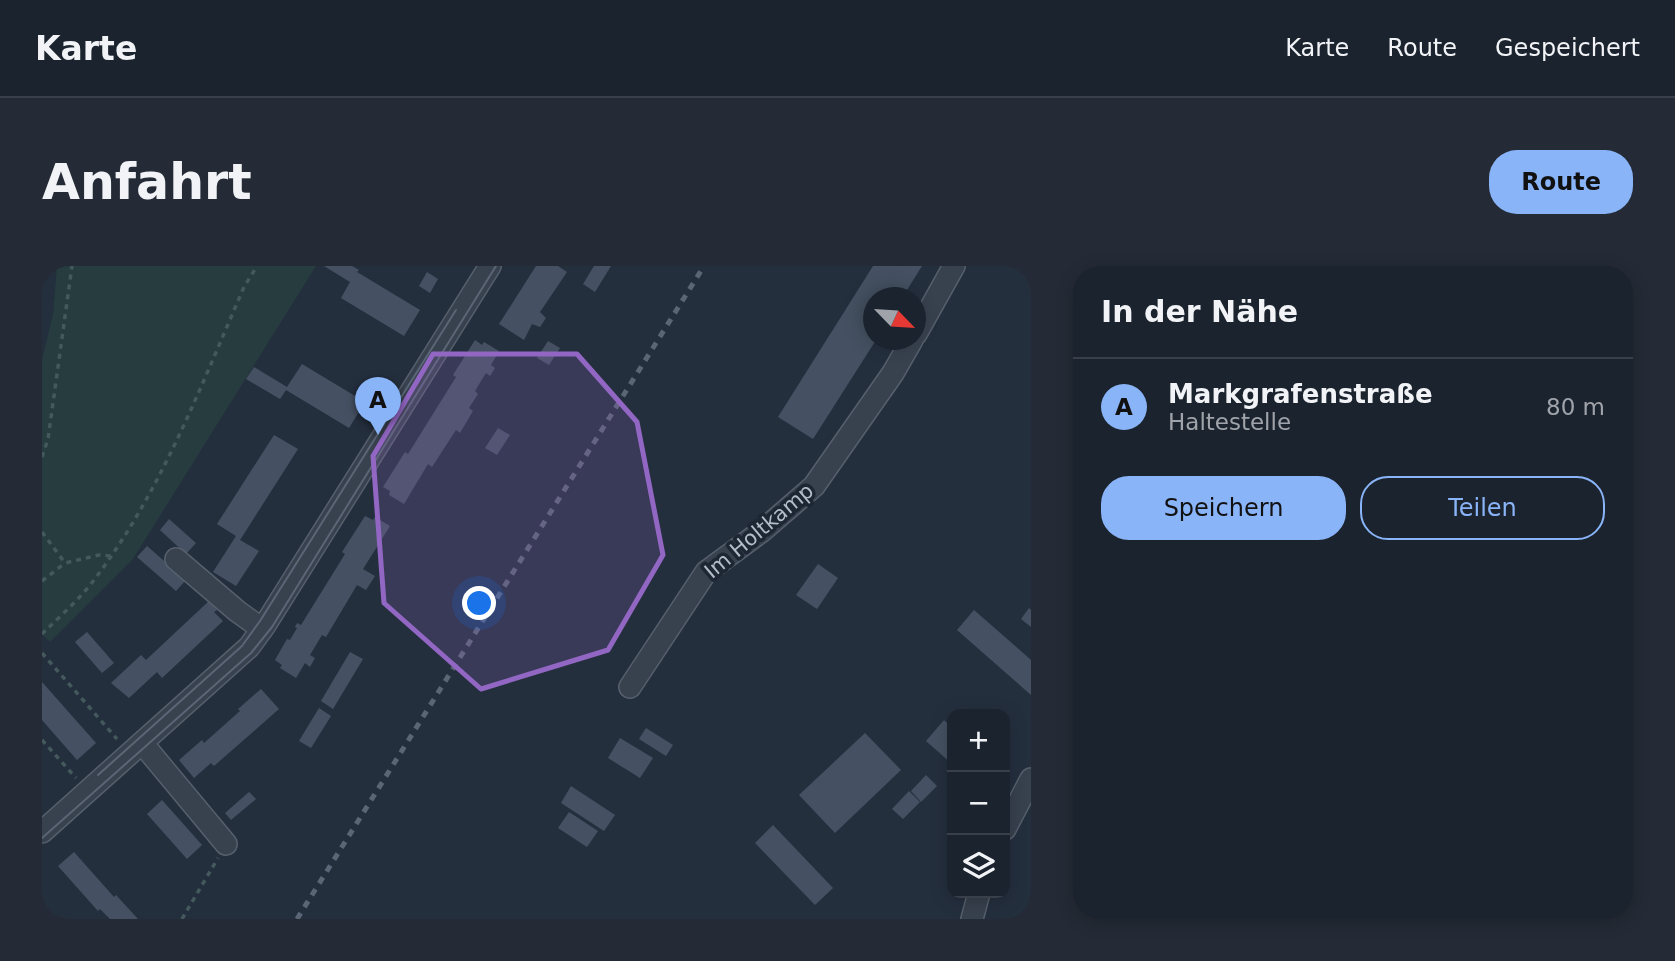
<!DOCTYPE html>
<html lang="de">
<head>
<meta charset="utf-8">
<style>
	:root { --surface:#1b232e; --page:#242b36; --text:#f1f3f6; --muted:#a0a4aa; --line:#39404a; --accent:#8ab4f8 }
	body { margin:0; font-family:"DejaVu Sans",sans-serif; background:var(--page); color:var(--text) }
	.controls { position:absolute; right:21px; bottom:21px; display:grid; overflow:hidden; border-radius:14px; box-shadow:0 4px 18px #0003 }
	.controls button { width:63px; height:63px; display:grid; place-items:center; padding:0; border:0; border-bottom:2px solid var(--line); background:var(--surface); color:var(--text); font:35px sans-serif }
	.compass { position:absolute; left:821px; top:21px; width:63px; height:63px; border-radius:50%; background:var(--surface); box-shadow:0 4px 18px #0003; rotate:115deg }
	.you { position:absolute; left:438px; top:338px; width:24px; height:24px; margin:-18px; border:5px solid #fff; border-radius:50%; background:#1a73e8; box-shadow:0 0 0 10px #1a73e833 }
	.badge { display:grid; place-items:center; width:46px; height:46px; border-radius:50%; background:var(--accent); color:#111; font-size:23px; font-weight:700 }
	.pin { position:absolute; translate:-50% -58px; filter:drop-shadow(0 2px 4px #0008) }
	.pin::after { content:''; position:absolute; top:37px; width:24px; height:21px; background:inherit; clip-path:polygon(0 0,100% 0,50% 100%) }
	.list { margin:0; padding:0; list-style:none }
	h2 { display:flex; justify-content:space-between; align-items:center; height:91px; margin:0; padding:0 28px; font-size:30px }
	h2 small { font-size:23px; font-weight:400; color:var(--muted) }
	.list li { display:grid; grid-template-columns:46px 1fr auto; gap:21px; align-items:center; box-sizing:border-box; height:98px; padding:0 28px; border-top:2px solid var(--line) }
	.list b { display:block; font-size:26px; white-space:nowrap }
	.list p { margin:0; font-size:23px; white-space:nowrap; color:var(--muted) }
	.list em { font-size:23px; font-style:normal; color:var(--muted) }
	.actions { display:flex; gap:14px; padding:21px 28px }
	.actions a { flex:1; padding:16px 0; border:2px solid var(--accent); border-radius:28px; text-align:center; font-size:24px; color:var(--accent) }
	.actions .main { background:var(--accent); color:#111 }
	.icon { flex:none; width:38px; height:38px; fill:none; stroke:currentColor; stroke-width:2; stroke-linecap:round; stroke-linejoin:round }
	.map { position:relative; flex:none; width:989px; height:653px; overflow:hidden; border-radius:28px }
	header { display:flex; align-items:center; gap:42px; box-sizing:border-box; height:98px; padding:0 35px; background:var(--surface); border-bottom:2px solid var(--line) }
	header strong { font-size:33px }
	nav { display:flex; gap:38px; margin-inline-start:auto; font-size:24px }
	.intro { display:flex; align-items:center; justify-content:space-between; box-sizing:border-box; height:168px; padding:0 42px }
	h1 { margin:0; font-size:49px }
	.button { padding:18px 32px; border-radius:28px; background:var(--accent); color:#111; font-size:24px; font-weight:700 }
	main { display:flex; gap:42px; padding:0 42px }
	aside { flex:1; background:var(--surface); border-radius:28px; box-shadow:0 4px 18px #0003 }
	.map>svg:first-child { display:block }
</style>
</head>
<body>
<header>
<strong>Karte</strong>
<nav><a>Karte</a><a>Route</a><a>Gespeichert</a></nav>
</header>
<div class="intro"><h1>Anfahrt</h1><a class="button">Route</a></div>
<main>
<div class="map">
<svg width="989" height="653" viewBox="0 0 989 653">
	<rect width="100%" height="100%" fill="#242f3e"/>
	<path fill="#263c3f" d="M 15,0 L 274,0 L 91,293 L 8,376 L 0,368 L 0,94 L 11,48 Z"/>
	<g fill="#455162">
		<path d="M 282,0 L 310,0 L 317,4 L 315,6 L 378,44 L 362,70 L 299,32 L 308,16 Z"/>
		<path d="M 494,0 L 516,0 L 525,6 L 498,46 L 504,52 L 498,61 L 490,58 L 482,74 L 457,58 Z"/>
		<path d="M 552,0 L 569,0 L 553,26 L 541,18 Z"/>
		<path d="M 831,0 L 880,0 L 860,32 L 832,32 L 832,74 L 834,74 L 771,173 L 736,151 Z"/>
		<path d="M 385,6 L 396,13 L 388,27 L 377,20 Z"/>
		<path d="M 433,74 L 440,79 L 442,76 L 457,85 L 449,99 L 453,102 L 448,110 L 444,107 L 433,125 L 436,128 L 427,142 L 431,145 L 418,167 L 414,164 L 390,201 L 386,198 L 362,238 L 347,229 L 348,225 L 341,221 L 363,186 L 366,188 L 414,111 L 411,109 Z"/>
		<path d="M 506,75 L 518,82 L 507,99 L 495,92 Z"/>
		<path d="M 260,98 L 323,136 L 307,162 L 244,124 L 238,133 L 204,113 L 212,101 L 245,121 Z"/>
		<path d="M 456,162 L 468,169 L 455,189 L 443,182 Z"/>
		<path d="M 232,169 L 256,183 L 198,274 L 217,285 L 194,320 L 171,306 L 194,270 L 175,258 Z"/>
		<path d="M 323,250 L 331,254 L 333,251 L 348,260 L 321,303 L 333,310 L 324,324 L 315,319 L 284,371 L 280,369 L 268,389 L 273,392 L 268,401 L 263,397 L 254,412 L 238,402 L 240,399 L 233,394 L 245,373 L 248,374 L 255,362 L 253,361 L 255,357 L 259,359 L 303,288 L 300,286 Z"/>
		<path d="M 127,253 L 154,277 L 144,288 L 118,264 Z"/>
		<path d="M 105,280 L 144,314 L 134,325 L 95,291 Z"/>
		<path d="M 776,298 L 796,312 L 775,343 L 754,329 Z"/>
		<path d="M 167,335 L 175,344 L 172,346 L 181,355 L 120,412 L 115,406 L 87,432 L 69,417 L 99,389 L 104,394 Z"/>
		<path d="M 987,342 L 989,344 L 989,361 L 979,353 Z"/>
		<path d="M 932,344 L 989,394 L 989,429 L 915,364 Z"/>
		<path d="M 45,366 L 72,397 L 60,407 L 33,376 Z"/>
		<path d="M 308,386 L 321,393 L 291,443 L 279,435 Z"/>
		<path d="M 0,416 L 54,477 L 35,494 L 0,454 Z"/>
		<path d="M 219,423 L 237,443 L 172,500 L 169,497 L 152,512 L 137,494 L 160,474 L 162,477 L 198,445 L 196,443 Z"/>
		<path d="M 277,442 L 289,450 L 269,482 L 257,475 Z"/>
		<path d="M 902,454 L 910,462 L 910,498 L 884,475 Z"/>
		<path d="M 604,462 L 631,479 L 624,490 L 597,473 Z"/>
		<path d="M 823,467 L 859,504 L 793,567 L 757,529 Z"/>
		<path d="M 578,472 L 611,492 L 598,512 L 566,492 Z"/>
		<path d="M 884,509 L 895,520 L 879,536 L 869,525 Z"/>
		<path d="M 529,520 L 573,549 L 562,565 L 519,537 Z"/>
		<path d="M 867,525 L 878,536 L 861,553 L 850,543 Z"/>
		<path d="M 207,526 L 214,533 L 189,554 L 183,547 Z"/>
		<path d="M 120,534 L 160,579 L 145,593 L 105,548 Z"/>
		<path d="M 527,546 L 556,565 L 545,581 L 516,562 Z"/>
		<path d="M 731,559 L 791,622 L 773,639 L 713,577 Z"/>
		<path d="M 32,586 L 72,631 L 74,629 L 96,653 L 68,653 L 58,643 L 56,645 L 16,600 Z"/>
	</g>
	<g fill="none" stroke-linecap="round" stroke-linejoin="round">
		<defs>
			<g id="minor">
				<path d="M 874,68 L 912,0"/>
				<path d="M 134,293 L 195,345 L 220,363"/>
				<path d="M 588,421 L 664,306 L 720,265 L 772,220 L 851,107 L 870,74"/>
				<path d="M 100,477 L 184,578"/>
				<path d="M 963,563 L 989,513"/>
				<path d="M 0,566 L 207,381 L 223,359 L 448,0"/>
				<path d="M 930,653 L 937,627"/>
			</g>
		</defs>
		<use href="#minor" stroke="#565f6c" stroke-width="24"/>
		<g stroke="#44595c" stroke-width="3.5" stroke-dasharray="5 5" stroke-linecap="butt">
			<path d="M 0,191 L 6,173 L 30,0"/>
			<path d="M 0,266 L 23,297 L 57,289 L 69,290"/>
			<path d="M 0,315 L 23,297"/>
			<path d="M 0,368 C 17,351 37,334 52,314 C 119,226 158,122 202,21 L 215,0"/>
			<path d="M 0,387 L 75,473"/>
			<path d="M 0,474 L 34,512"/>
			<path d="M 140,653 L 176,592"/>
		</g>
		<use href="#minor" stroke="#38414e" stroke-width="21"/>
		<g stroke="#5a6575" stroke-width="2">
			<path d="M 56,509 L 200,380 L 218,355 L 414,44"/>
			<path d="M 0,572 L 209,387 L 230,361 L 454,0"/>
		</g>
		<path stroke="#5a6575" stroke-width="5" stroke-dasharray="7 7" stroke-linecap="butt" d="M 255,653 L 662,0"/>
	</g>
	<path fill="#9266c3" fill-opacity="0.2" stroke="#9266c3" stroke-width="5" stroke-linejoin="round" d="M 391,88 L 535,88 L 595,156 L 621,289 L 566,384 L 439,423 L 342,337 L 331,190 Z"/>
	<g text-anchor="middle" stroke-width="7" stroke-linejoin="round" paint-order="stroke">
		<g font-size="21" fill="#b4bcc9" stroke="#1d2633">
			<text transform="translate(717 265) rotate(-40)" y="7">Im Holtkamp</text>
		</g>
	</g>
</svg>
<div class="controls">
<button>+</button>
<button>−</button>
<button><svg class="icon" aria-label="layers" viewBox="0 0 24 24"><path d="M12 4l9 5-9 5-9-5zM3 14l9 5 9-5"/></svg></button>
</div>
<svg class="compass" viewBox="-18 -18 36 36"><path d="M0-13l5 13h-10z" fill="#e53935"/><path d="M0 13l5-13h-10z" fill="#a0a4aa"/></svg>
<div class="you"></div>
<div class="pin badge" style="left:336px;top:169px">A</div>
</div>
<aside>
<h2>In der Nähe<small></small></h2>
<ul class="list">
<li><span class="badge">A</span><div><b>Markgrafenstraße</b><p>Haltestelle</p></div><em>80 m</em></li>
</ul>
<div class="actions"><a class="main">Speichern</a><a>Teilen</a></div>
</aside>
</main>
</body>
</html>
